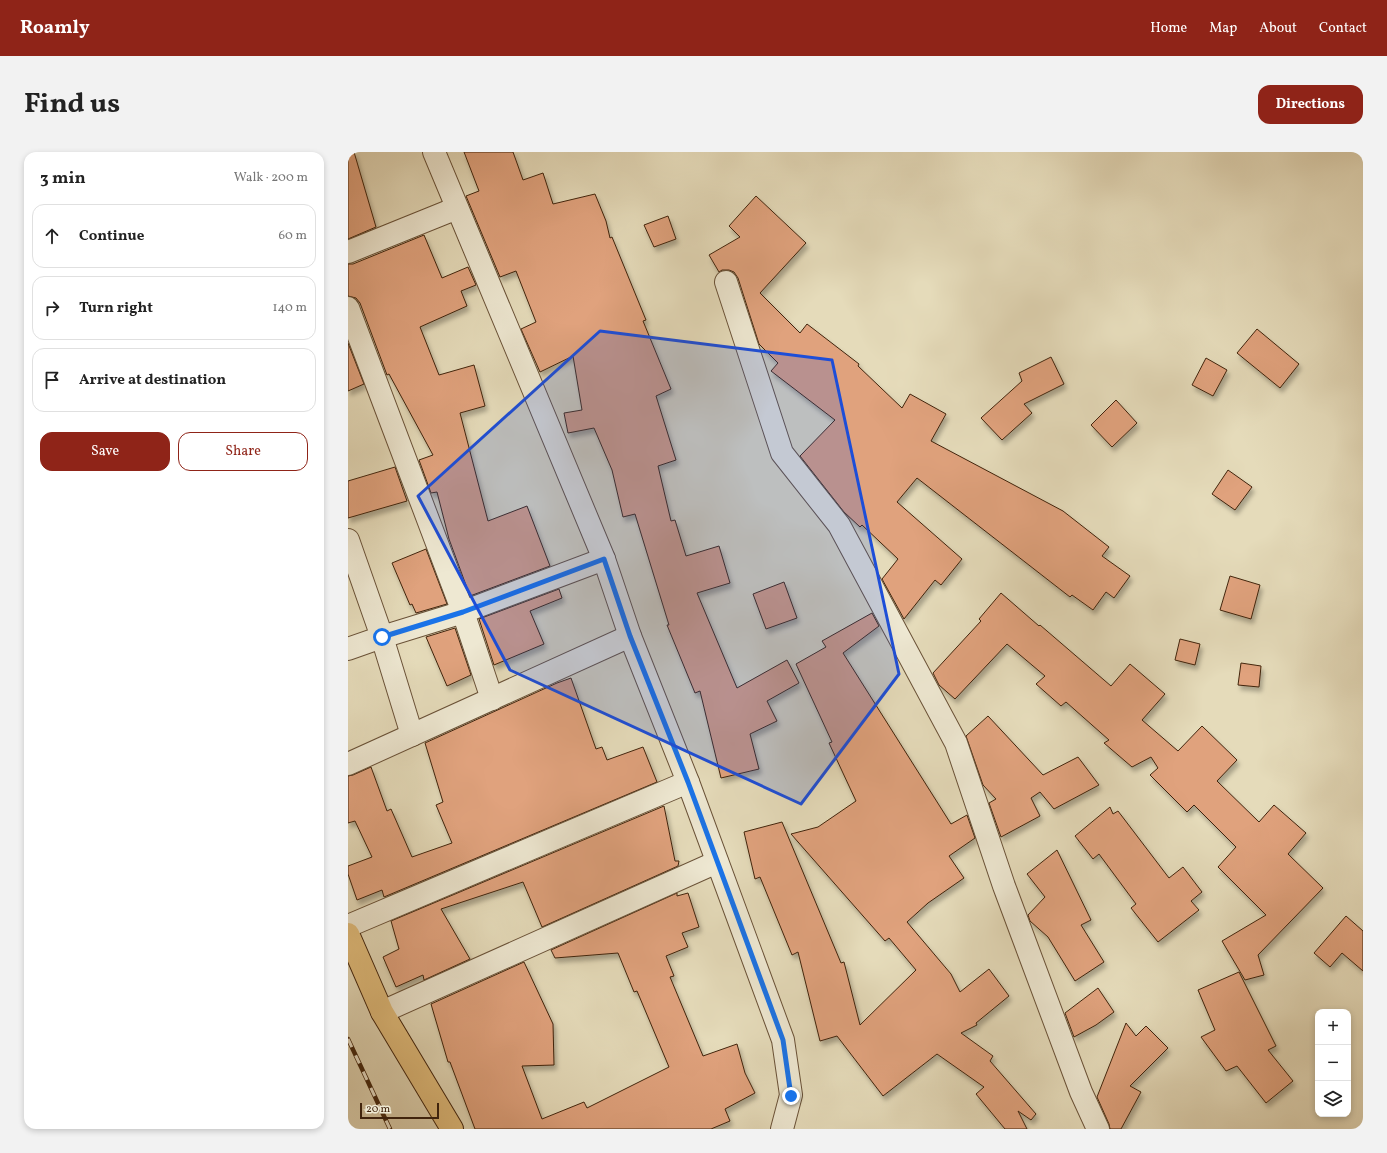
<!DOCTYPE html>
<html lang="en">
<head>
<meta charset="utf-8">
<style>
	:root { --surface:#fff; --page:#f2f2f2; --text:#222; --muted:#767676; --line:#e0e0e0; --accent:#8f2418 }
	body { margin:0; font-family:Vollkorn,serif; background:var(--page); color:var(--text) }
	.controls { position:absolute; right:12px; bottom:12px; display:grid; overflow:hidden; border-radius:8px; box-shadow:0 2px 6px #0003 }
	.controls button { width:36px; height:36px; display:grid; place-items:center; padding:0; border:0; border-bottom:1px solid var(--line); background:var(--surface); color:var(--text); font:20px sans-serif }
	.scale { position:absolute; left:12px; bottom:10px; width:79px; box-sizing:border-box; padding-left:4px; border:2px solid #41240d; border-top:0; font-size:11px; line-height:14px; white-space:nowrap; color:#41240d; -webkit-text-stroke:3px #eee8d2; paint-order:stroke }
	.stop { position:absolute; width:12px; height:12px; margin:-9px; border:3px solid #1a73e8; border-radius:50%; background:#fff }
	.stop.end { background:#1a73e8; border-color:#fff; box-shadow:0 1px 4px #0008 }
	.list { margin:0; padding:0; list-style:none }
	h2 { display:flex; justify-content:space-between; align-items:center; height:52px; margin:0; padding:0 16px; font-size:17px }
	h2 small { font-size:13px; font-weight:400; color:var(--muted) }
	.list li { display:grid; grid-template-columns:26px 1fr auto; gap:12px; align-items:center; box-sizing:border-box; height:64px; margin:0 8px 8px; padding:0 8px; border:1px solid var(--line); border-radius:12px }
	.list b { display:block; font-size:15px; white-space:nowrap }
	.list em { font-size:13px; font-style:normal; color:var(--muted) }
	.actions { display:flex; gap:8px; padding:12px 16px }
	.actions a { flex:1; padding:9px 0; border:1px solid var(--accent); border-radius:12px; text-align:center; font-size:14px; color:var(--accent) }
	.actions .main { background:var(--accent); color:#fff }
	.icon { flex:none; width:22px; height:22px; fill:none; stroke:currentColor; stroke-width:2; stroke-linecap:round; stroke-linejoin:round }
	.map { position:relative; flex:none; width:1015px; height:977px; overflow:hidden; border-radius:12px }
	header { display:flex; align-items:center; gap:24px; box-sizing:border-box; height:56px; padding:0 20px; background:var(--accent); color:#fff }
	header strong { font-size:19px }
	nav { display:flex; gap:22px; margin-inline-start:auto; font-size:14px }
	.intro { display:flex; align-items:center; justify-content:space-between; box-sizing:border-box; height:96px; padding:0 24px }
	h1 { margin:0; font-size:28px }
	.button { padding:10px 18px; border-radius:12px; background:var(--accent); color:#fff; font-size:14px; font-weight:700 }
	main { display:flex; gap:24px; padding:0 24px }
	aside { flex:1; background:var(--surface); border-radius:12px; box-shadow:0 2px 6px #0003 }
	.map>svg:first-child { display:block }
</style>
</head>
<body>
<header>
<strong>Roamly</strong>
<nav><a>Home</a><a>Map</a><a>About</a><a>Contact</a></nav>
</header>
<div class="intro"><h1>Find us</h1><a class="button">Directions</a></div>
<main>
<aside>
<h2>3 min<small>Walk · 200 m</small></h2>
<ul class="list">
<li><svg class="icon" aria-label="ahead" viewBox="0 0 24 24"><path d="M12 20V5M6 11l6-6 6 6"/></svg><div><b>Continue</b></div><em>60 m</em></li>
<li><svg class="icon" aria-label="right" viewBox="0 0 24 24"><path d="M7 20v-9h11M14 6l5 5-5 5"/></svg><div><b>Turn right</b></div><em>140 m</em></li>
<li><svg class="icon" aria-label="arrive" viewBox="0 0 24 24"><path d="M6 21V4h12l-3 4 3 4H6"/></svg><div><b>Arrive at destination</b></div></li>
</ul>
<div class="actions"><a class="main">Save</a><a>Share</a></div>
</aside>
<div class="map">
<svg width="1015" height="977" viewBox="0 0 1015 977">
	<defs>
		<filter id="shadow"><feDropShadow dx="2.5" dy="4.5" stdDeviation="2" flood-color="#0004"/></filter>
	</defs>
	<rect width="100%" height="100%" fill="#e5dbba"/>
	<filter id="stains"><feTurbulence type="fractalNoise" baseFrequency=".005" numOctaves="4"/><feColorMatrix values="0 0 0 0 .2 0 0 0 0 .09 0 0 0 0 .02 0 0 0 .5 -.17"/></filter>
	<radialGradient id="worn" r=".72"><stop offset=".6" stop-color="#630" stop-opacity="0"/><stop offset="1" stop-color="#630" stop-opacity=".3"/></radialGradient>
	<g fill="#e0a27d" stroke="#41240d" filter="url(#shadow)">
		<path d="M 0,0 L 6,0 L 28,75 L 0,87 Z"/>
		<path d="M 116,0 L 165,0 L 175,28 L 195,21 L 205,52 L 247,42 L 258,69 L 262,86 L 264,85 L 298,168 L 295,169 L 323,237 L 308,244 L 328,308 L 310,314 L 323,369 L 327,368 L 338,404 L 371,394 L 382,431 L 349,441 L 389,536 L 439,508 L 451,531 L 419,549 L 429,569 L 402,582 L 411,617 L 373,626 L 352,539 L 347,541 L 319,473 L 321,473 L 287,362 L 275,365 L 264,318 L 246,276 L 220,281 L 216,261 L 234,258 L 225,204 L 192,220 L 173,177 L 188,170 L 168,119 L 152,125 L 118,44 L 131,39 Z"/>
		<path d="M 408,44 L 458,91 L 412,141 L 452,181 L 459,172 L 511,212 L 510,214 L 554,256 L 562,242 L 598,262 L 583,289 L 715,359 L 761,395 L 754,404 L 782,424 L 766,446 L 758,440 L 745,458 L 724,443 L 722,445 L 569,326 L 549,350 L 614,407 L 593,433 L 587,428 L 556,467 L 534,427 L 550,407 L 514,373 L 512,375 L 496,360 L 452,304 L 487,268 L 423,219 L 430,211 L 411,192 L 390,126 L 386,120 L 381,118 L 374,118 L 371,120 L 361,103 L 392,85 L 381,74 Z"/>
		<path d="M 320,64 L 328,87 L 306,95 L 296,73 Z"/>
		<path d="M 76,83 L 94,126 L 120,115 L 128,133 L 113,139 L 119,154 L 72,175 L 91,223 L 126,213 L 137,254 L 112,261 L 140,369 L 179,354 L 202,414 L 122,444 L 101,387 L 89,340 L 83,341 L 71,308 L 85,303 L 41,222 L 39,223 L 12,151 L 8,146 L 0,144 L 0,112 L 5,112 Z"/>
		<path d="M 909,177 L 951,212 L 932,236 L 889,201 Z"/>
		<path d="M 0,191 L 16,232 L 0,239 Z"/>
		<path d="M 703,205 L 716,232 L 676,252 L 684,261 L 654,288 L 633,266 L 674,229 L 671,221 Z"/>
		<path d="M 858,206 L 879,218 L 865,244 L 844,233 Z"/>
		<path d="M 768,248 L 789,271 L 764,295 L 743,273 Z"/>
		<path d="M 47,315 L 59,349 L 0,366 L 0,329 Z"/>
		<path d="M 880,318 L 904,335 L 887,358 L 864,342 Z"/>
		<path d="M 78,397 L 99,452 L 68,461 L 64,452 L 62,453 L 44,411 Z"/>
		<path d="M 882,424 L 912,433 L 903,467 L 872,458 Z"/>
		<path d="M 436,430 L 449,466 L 418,477 L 405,442 Z"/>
		<path d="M 211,437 L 214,446 L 182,459 L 196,492 L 146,513 L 131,467 Z"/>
		<path d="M 653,441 L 691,474 L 692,473 L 763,534 L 782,512 L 817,542 L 794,568 L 830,599 L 854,574 L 889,608 L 869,629 L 911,670 L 926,653 L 958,681 L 940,702 L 975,736 L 910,803 L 916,823 L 897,828 L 874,789 L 918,763 L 870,715 L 888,695 L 846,653 L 839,660 L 802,623 L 810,616 L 803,605 L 784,615 L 756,591 L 761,588 L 718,550 L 713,554 L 688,532 L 697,524 L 659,492 L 607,547 L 591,533 L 585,521 L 633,469 L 631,467 Z"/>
		<path d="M 524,461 L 531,474 L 495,501 L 603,672 L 619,663 L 627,686 L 601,704 L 616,726 L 580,751 L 559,770 L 603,822 L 612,840 L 641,817 L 661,844 L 628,871 L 629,873 L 613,881 L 645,904 L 642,909 L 688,962 L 683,968 L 670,959 L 679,977 L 657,977 L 628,942 L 636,935 L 589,902 L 535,944 L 489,884 L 472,889 L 450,800 L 444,803 L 412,725 L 407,727 L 396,680 L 434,670 L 493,811 L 496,810 L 512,873 L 568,818 L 541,786 L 537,789 L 443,682 L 470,675 L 508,649 L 481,591 L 484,590 L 448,512 L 478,495 L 474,489 Z"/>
		<path d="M 107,476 L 123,523 L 99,534 L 78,485 Z"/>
		<path d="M 832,487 L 852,492 L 847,513 L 827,508 Z"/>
		<path d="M 893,511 L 913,514 L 911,535 L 890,533 Z"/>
		<path d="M 223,526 L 248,597 L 254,595 L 259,608 L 295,595 L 309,630 L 36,745 L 34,738 L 9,748 L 0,722 L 0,714 L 24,705 L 7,669 L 0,671 L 0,624 L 5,623 L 23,615 L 39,659 L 43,657 L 64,705 L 104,691 L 88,653 L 95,650 L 77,591 L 209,531 Z"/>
		<path d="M 640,564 L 695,623 L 730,605 L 751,633 L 706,657 L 692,640 L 683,646 L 692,664 L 653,685 L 641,651 L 648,647 L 635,633 L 618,584 Z"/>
		<path d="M 316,654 L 327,709 L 331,709 L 330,714 L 194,775 L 175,730 L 93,757 L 122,807 L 76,828 L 75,823 L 48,835 L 35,805 L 51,797 L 43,769 Z"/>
		<path d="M 762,655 L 765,662 L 770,659 L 821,726 L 835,715 L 854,740 L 843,749 L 851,758 L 810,790 L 783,756 L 788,752 L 751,702 L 745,707 L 727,684 Z"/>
		<path d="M 709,698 L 743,768 L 733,773 L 756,810 L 727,829 L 700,785 L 682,769 L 680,763 L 697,745 L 679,722 Z"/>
		<path d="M 329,741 L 329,744 L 340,741 L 351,775 L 334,781 L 340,795 L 318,804 L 326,824 L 322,825 L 355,904 L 389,892 L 397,921 L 407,941 L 377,957 L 382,969 L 363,977 L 127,977 L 102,910 L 100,910 L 83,852 L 176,810 L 205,872 L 206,913 L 174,914 L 194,967 L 236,950 L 239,956 L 321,915 L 289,839 L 286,840 L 270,801 L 207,806 L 203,798 Z"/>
		<path d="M 998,764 L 1015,779 L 1015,819 L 994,801 L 982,815 L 966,801 Z"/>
		<path d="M 891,820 L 928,894 L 920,898 L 945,929 L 918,951 L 889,914 L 878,919 L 853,885 L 867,878 L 850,838 Z"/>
		<path d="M 750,836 L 766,860 L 748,873 L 726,885 L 717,861 Z"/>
		<path d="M 778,871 L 788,884 L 798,874 L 820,896 L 782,934 L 793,940 L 773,977 L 762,977 L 761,972 L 749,945 Z"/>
	</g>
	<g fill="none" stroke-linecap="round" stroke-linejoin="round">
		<defs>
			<g id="minor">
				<path d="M 86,0 L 256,407 L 282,484 L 340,630 L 435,888 L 443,943 L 434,977"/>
				<path d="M 0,100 L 109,56"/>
				<path d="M 378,130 L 434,301 L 491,373 L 608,591 L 656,734 L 733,940 L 750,977"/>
				<path d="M 0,156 L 115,460 L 144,547"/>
				<path d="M 0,388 L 34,485 L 64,583"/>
				<path d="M 0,497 L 34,485 L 115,460 L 256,407"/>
				<path d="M 0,612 L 282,484"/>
				<path d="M 0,774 L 340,630"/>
				<path d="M 34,860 L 369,710"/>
			</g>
			<path id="major" d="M 0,782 L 34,860 L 104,977"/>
		</defs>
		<use href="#minor" stroke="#6a5238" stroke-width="24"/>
		<use href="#major" stroke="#41240d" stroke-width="24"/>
		<use href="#minor" stroke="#eee8d2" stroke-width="22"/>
		<use href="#major" stroke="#e2be7d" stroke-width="22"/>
		<defs>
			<path id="rail" d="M 0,887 L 42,977"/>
		</defs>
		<use href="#rail" stroke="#41240d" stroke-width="4.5"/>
		<use href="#rail" stroke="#eee8d2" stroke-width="3" stroke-dasharray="9" stroke-linecap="butt"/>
	</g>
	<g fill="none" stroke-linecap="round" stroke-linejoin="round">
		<path stroke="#1a73e8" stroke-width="5" d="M 34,485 L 115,460 L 256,407 L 282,484 L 340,630 L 435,888 L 443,944"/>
	</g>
	<path fill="#1d4ed8" fill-opacity="0.2" stroke="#1d4ed8" stroke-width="3" stroke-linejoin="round" d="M 252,179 L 484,208 L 551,522 L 453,652 L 162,518 L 70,344 Z"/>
	<rect width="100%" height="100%" filter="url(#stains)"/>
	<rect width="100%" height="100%" fill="url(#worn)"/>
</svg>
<div class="controls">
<button>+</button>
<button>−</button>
<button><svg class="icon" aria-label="layers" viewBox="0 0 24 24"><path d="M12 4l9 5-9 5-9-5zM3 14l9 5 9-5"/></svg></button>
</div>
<div class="scale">20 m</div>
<div class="stop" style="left:34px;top:485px"></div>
<div class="stop end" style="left:443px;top:944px"></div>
</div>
</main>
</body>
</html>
